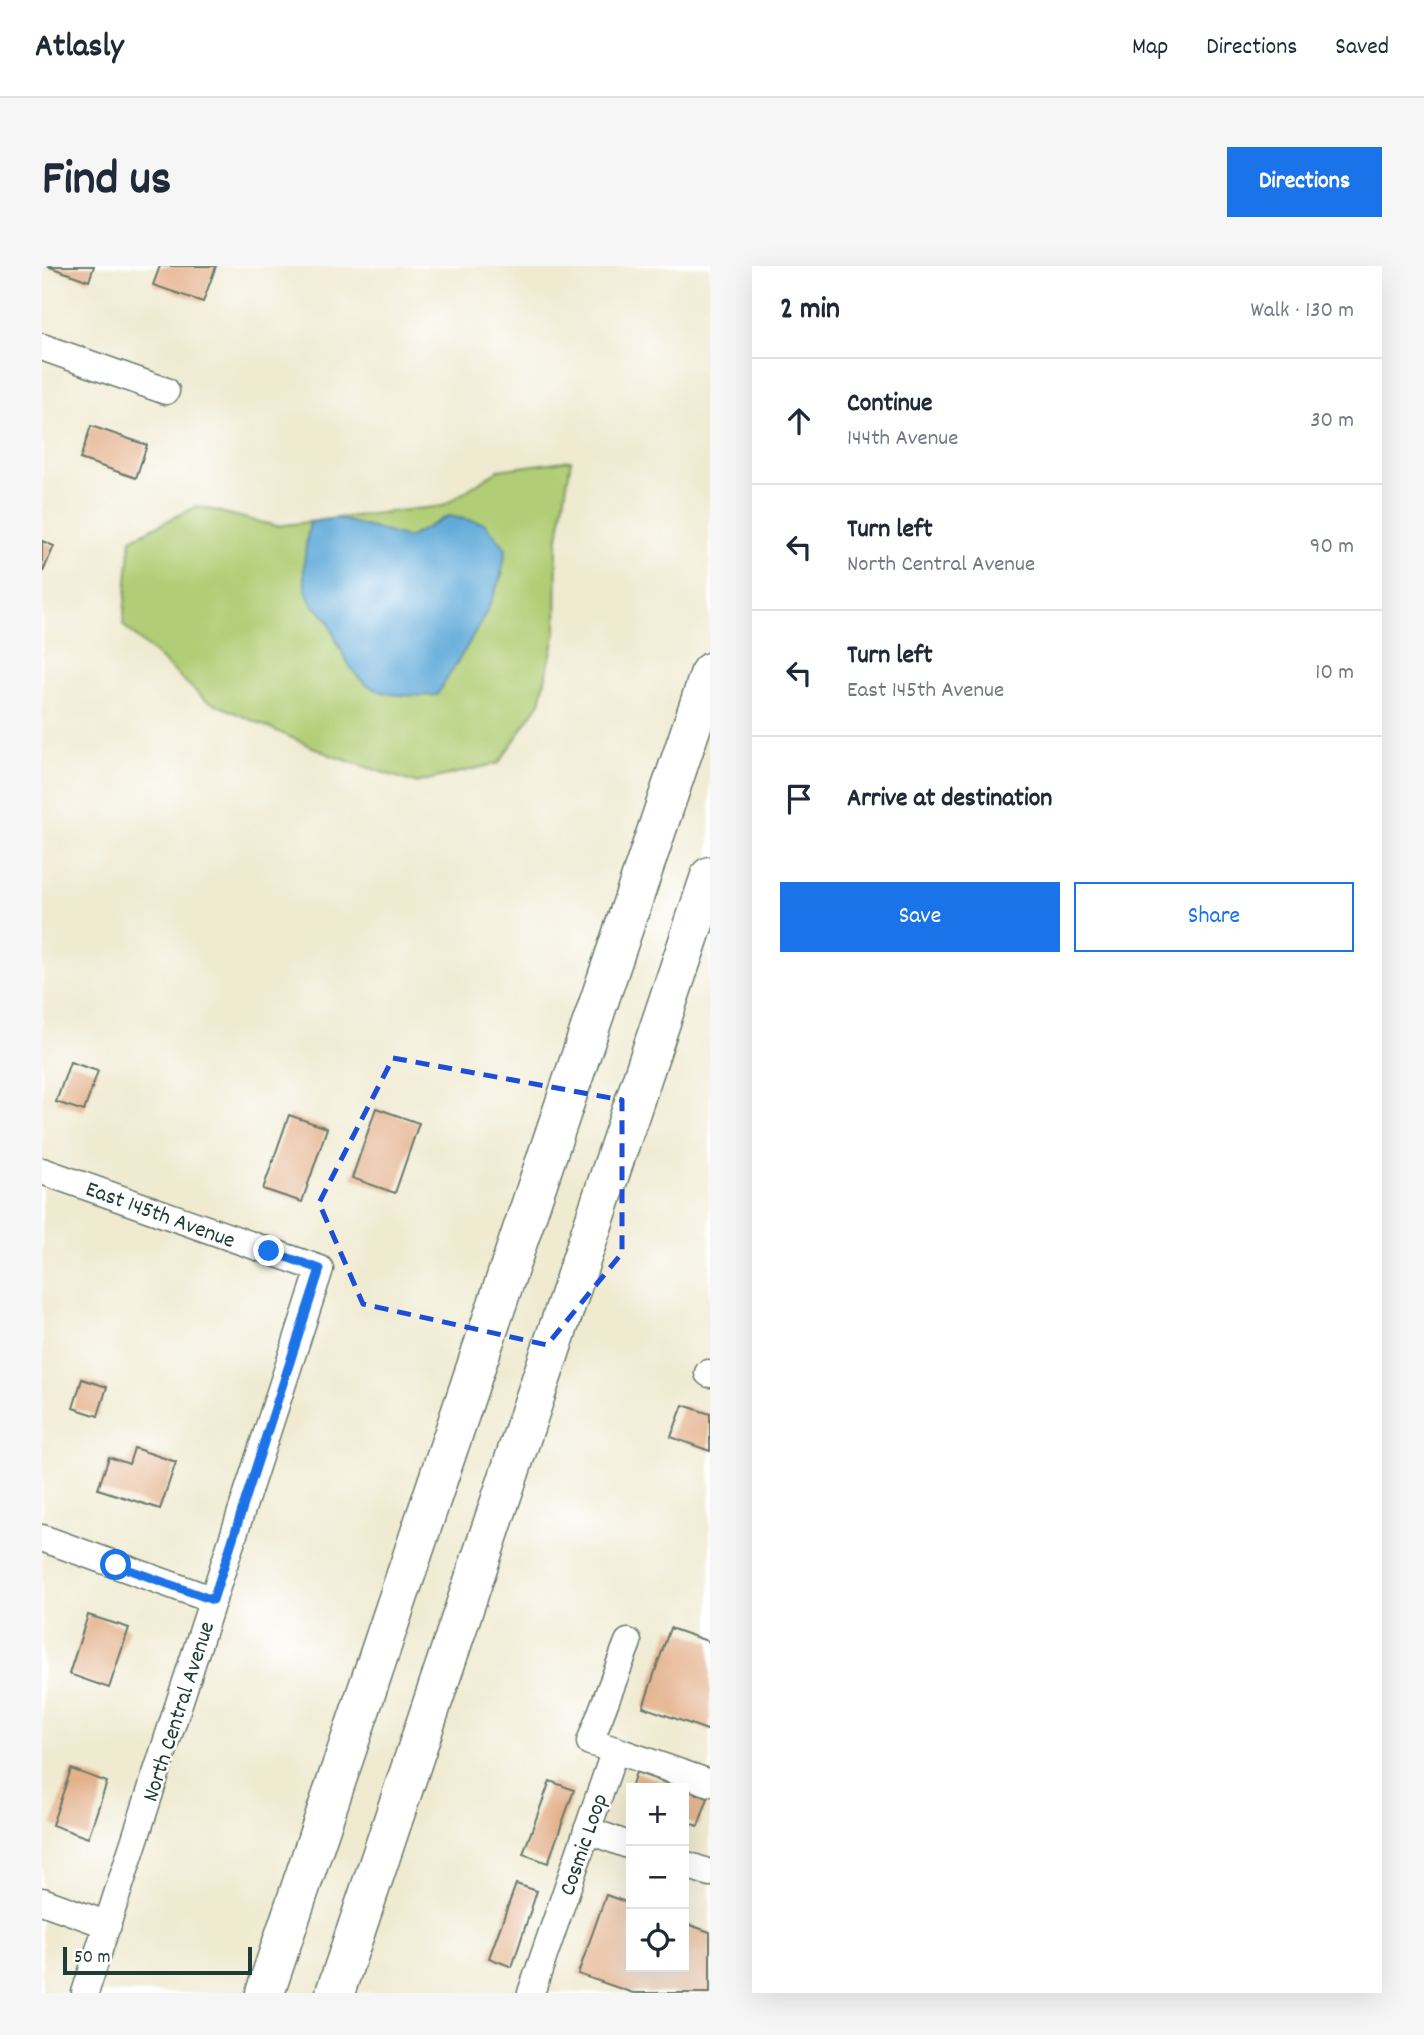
<!DOCTYPE html>
<html lang="en">
<head>
<meta charset="utf-8">
<style>
	:root { --surface:#fff; --page:#f6f6f7; --text:#1f2937; --muted:#747a83; --line:#e0e1e3; --accent:#1a73e8 }
	body { margin:0; font-family:Dekko,sans-serif; background:var(--page); color:var(--text) }
	.controls { position:absolute; right:21px; bottom:21px; display:grid; overflow:hidden; border-radius:0px; box-shadow:0 7px 28px #0002 }
	.controls button { width:63px; height:63px; display:grid; place-items:center; padding:0; border:0; border-bottom:2px solid var(--line); background:var(--surface); color:var(--text); font:35px sans-serif }
	.scale { position:absolute; left:21px; bottom:18px; width:189px; box-sizing:border-box; padding-left:7px; border:4px solid #1f3d34; border-top:0; font-size:19px; line-height:24px; white-space:nowrap; color:#1f3d34; -webkit-text-stroke:5px #fff; paint-order:stroke }
	.stop { position:absolute; width:21px; height:21px; margin:-16px; border:5px solid #1a73e8; border-radius:50%; background:#fff }
	.stop.end { background:#1a73e8; border-color:#fff; box-shadow:0 2px 7px #0008 }
	.list { margin:0; padding:0; list-style:none }
	h2 { display:flex; justify-content:space-between; align-items:center; height:91px; margin:0; padding:0 28px; font-size:30px }
	h2 small { font-size:23px; font-weight:400; color:var(--muted) }
	.list li { display:grid; grid-template-columns:46px 1fr auto; gap:21px; align-items:center; box-sizing:border-box; height:126px; padding:0 28px; border-top:2px solid var(--line) }
	.list b { display:block; font-size:26px; white-space:nowrap }
	.list p { margin:0; font-size:23px; white-space:nowrap; color:var(--muted) }
	.list em { font-size:23px; font-style:normal; color:var(--muted) }
	.actions { display:flex; gap:14px; padding:21px 28px }
	.actions a { flex:1; padding:16px 0; border:2px solid var(--accent); border-radius:0px; text-align:center; font-size:24px; color:var(--accent) }
	.actions .main { background:var(--accent); color:#fff }
	.icon { flex:none; width:38px; height:38px; fill:none; stroke:currentColor; stroke-width:2; stroke-linecap:round; stroke-linejoin:round }
	.map { position:relative; flex:none; width:668px; height:1727px; overflow:hidden; border-radius:0px }
	header { display:flex; align-items:center; gap:42px; box-sizing:border-box; height:98px; padding:0 35px; background:var(--surface); border-bottom:2px solid var(--line) }
	header strong { font-size:33px }
	nav { display:flex; gap:38px; margin-inline-start:auto; font-size:24px }
	.intro { display:flex; align-items:center; justify-content:space-between; box-sizing:border-box; height:168px; padding:0 42px }
	h1 { margin:0; font-size:49px }
	.button { padding:18px 32px; border-radius:0px; background:var(--accent); color:#fff; font-size:24px; font-weight:700 }
	main { display:flex; gap:42px; padding:0 42px }
	aside { flex:1; background:var(--surface); border-radius:0px; box-shadow:0 7px 28px #0002 }
	.map>svg:first-child { display:block }
</style>
</head>
<body>
<header>
<strong>Atlasly</strong>
<nav><a>Map</a><a>Directions</a><a>Saved</a></nav>
</header>
<div class="intro"><h1>Find us</h1><a class="button">Directions</a></div>
<main>
<div class="map">
<svg width="668" height="1727" viewBox="0 0 668 1727">
	<rect width="100%" height="100%" fill="#fff"/>
	<filter id="ink" filterUnits="userSpaceOnUse"><feTurbulence type="fractalNoise" baseFrequency=".0143" numOctaves="2"/><feDisplacementMap in="SourceGraphic" scale="14" xChannelSelector="R" yChannelSelector="G"/><feConvolveMatrix kernelMatrix="1 2 1 2 8 2 1 2 1" color-interpolation-filters="sRGB"/></filter>
	<filter id="wash" filterUnits="userSpaceOnUse"><feTurbulence type="fractalNoise" baseFrequency=".00686" numOctaves="4" result="noise"/><feDisplacementMap in="SourceGraphic" scale="28" xChannelSelector="R" yChannelSelector="G"/><feGaussianBlur stdDeviation="1.57" result="paint"/><feColorMatrix in="noise" values="0 0 0 0 0 0 0 0 0 0 0 0 0 0 0 0 0 1.4 0 .05"/><feComposite in="paint" operator="in"/></filter>
	<g filter="url(#wash)">
		<rect width="100%" height="100%" fill="#efead0"/>
		<path fill="#b1cd74" stroke="#688554" stroke-width="2" d="M 529,194 L 515,278 L 514,366 L 498,436 L 457,497 L 373,517 L 291,490 L 162,433 L 81,359 L 89,273 L 155,240 L 234,260 L 268,256 L 262,311 L 268,335 L 286,352 L 297,383 L 394,429 L 426,378 L 461,308 L 441,257 L 406,250 L 366,272 L 294,252 L 401,240 L 456,204 Z"/>
		<path fill="#61aad9" stroke="#407486" stroke-width="2" d="M 406,250 L 442,257 L 464,282 C 459,335 422,384 395,429 C 322,433 313,419 287,356 C 283,347 274,344 269,336 C 256,315 264,278 268,256 L 294,252 L 366,272 Z"/>
		<g id="blocks">
			<g fill="#e4b18b">
				<path d="M 5,0 L 52,0 L 47,15 Z"/>
				<path d="M 118,0 L 174,0 L 161,36 L 111,19 Z"/>
				<path d="M 49,160 L 105,179 L 94,212 L 38,193 Z"/>
				<path d="M 0,275 L 12,280 L 0,308 Z"/>
				<path d="M 28,796 L 56,805 L 42,845 L 14,836 Z"/>
				<path d="M 334,842 L 377,857 L 353,927 L 310,912 Z"/>
				<path d="M 247,849 L 285,862 L 260,936 L 221,923 Z"/>
				<path d="M 40,1113 L 65,1121 L 56,1150 L 31,1142 Z"/>
				<path d="M 641,1139 L 668,1148 L 668,1185 L 629,1171 Z"/>
				<path d="M 92,1182 L 134,1196 L 118,1243 L 56,1223 L 67,1191 L 87,1198 Z"/>
				<path d="M 46,1349 L 87,1362 L 67,1422 L 27,1408 Z"/>
				<path d="M 628,1362 L 668,1376 L 668,1465 L 601,1441 Z"/>
				<path d="M 29,1503 L 65,1516 L 46,1572 L 10,1559 Z"/>
				<path d="M 594,1506 L 638,1522 L 589,1522 L 589,1535 L 585,1534 Z"/>
				<path d="M 508,1515 L 532,1524 L 506,1597 L 481,1588 Z"/>
				<path d="M 642,1523 L 666,1532 L 656,1560 L 642,1555 Z"/>
				<path d="M 474,1618 L 495,1625 L 470,1701 L 447,1692 Z"/>
				<path d="M 564,1629 L 589,1638 L 589,1701 L 642,1701 L 642,1657 L 668,1666 L 668,1727 L 591,1727 L 536,1708 Z"/>
			</g>
		</g>
	</g>
	<g filter="url(#ink)">
		<use href="#blocks" fill-opacity="0" stroke="#687a6b" stroke-width="2"/>
		<g fill="none" stroke-linecap="round" stroke-linejoin="round">
			<defs>
				<g id="minor">
					<path d="M 0,81 L 124,125"/>
					<path d="M 0,905 L 278,1003 L 43,1727"/>
					<path d="M 666,1107 L 668,1108"/>
					<path d="M 0,1272 L 171,1334"/>
					<path d="M 573,1484 L 548,1476 L 586,1376"/>
					<path d="M 545,1564 L 589,1580"/>
					<path d="M 642,1598 L 668,1607"/>
					<path d="M 0,1635 L 66,1659"/>
					<path d="M 489,1727 L 573,1484 L 668,1517"/>
				</g>
				<g id="highway">
					<path d="M 223,1727 L 668,406"/>
					<path d="M 293,1727 L 668,610"/>
				</g>
			</defs>
			<use href="#minor" stroke="#687a6b" stroke-width="29"/>
			<use href="#highway" stroke="#687a6b" stroke-width="41"/>
			<use href="#minor" stroke="#fff" stroke-width="26"/>
			<use href="#highway" stroke="#fff" stroke-width="38"/>
		</g>
	</g>
	<g fill="none" stroke-linecap="round" stroke-linejoin="round" filter="url(#ink)">
		<path stroke="#1a73e8" stroke-width="9" d="M 74,1299 L 171,1334 L 278,1003 L 227,985"/>
	</g>
	<path fill="none" stroke="#1d4ed8" stroke-width="5" stroke-dasharray="14 9" stroke-linejoin="round" d="M 351,792 L 580,834 L 580,987 L 505,1079 L 321,1038 L 277,937 Z"/>
	<g text-anchor="middle" stroke-width="5" stroke-linejoin="round" paint-order="stroke">
		<g font-size="23" fill="#1f3d34" stroke="#fff">
			<text transform="translate(119 947) rotate(20)" y="8">East 145th Avenue</text>
			<text transform="translate(135 1445) rotate(-72)" y="8">North Central Avenue</text>
			<text transform="translate(540 1578) rotate(-71)" y="8">Cosmic Loop</text>
		</g>
	</g>
</svg>
<div class="controls">
<button>+</button>
<button>−</button>
<button><svg class="icon" aria-label="locate" viewBox="0 0 24 24"><circle cx="12" cy="12" r="6"/><path d="M12 2v4M12 18v4M2 12h4M18 12h4"/></svg></button>
</div>
<div class="scale">50 m</div>
<div class="stop" style="left:74px;top:1299px"></div>
<div class="stop end" style="left:227px;top:985px"></div>
</div>
<aside>
<h2>2 min<small>Walk · 130 m</small></h2>
<ul class="list">
<li><svg class="icon" aria-label="ahead" viewBox="0 0 24 24"><path d="M12 20V5M6 11l6-6 6 6"/></svg><div><b>Continue</b><p>144th Avenue</p></div><em>30 m</em></li>
<li><svg class="icon" aria-label="left" viewBox="0 0 24 24"><path d="M17 20v-9H6M10 6l-5 5 5 5"/></svg><div><b>Turn left</b><p>North Central Avenue</p></div><em>90 m</em></li>
<li><svg class="icon" aria-label="left" viewBox="0 0 24 24"><path d="M17 20v-9H6M10 6l-5 5 5 5"/></svg><div><b>Turn left</b><p>East 145th Avenue</p></div><em>10 m</em></li>
<li><svg class="icon" aria-label="arrive" viewBox="0 0 24 24"><path d="M6 21V4h12l-3 4 3 4H6"/></svg><div><b>Arrive at destination</b></div></li>
</ul>
<div class="actions"><a class="main">Save</a><a>Share</a></div>
</aside>
</main>
</body>
</html>
